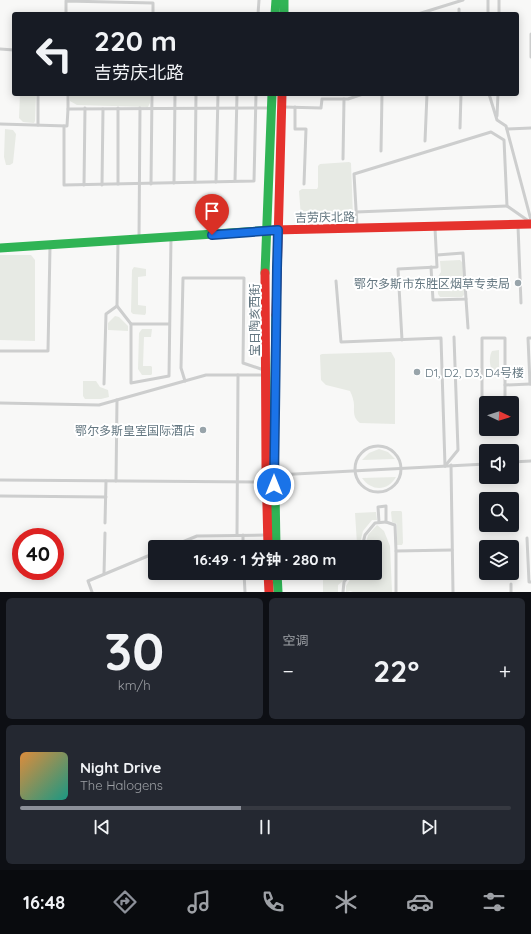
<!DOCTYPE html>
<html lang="zh">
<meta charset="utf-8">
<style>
body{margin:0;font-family:Quicksand,"Noto Sans SC",sans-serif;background:#242831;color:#f1f3f6;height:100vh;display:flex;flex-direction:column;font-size:15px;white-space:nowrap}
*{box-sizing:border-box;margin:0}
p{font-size:13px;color:#9ea1a6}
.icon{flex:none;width:22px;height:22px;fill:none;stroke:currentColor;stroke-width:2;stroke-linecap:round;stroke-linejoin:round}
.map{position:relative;height:592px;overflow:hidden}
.details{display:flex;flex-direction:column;gap:6px;padding:6px;background:#0d0f14;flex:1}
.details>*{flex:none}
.hud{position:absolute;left:12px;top:12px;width:507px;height:84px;border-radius:4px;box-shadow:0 2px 10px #0003;background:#171b24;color:#f1f3f6;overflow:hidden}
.needle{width:26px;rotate:94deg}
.tools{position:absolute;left:479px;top:396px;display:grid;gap:8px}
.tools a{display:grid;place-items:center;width:40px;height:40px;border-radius:4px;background:#171b24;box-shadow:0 2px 10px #0003;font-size:20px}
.speed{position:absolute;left:12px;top:528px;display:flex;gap:8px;font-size:20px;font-weight:700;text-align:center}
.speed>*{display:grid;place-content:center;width:52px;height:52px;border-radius:50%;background:#171b24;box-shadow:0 2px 10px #0003;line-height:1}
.speed .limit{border:6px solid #d22;background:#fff;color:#111}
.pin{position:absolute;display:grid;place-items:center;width:34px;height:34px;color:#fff;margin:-41px -17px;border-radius:50% 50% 50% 0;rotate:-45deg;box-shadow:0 0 4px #0007}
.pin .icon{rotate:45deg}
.me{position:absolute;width:44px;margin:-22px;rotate:0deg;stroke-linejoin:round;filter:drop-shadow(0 0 3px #0008)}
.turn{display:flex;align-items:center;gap:14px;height:84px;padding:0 16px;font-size:18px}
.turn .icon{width:52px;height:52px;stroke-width:2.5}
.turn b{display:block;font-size:28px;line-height:34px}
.big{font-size:30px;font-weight:700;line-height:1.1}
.details .card{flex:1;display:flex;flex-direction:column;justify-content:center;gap:6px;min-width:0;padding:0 14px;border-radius:6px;background:#242831}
.details .dial{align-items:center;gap:0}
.dial b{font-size:52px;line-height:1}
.song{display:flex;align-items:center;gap:12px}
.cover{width:48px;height:48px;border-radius:6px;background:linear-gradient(135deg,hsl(30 70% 55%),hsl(170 70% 35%))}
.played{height:4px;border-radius:2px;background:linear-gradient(90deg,#8c9099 45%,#363941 45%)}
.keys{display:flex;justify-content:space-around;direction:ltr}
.heat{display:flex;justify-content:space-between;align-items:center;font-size:22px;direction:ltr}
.details .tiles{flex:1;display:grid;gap:6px;grid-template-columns:1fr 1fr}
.card:last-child{grid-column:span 2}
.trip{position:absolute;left:148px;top:540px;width:234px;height:40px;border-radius:4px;background:#171b24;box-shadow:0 2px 10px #0003;font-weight:700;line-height:40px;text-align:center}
.menu{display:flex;height:64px;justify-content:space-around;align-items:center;background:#090b0e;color:#9ea1a6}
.menu .icon{width:28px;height:28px}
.menu .on{color:#8c9099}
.menu b{font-size:18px;color:#f1f3f6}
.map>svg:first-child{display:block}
.green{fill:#e7eae4}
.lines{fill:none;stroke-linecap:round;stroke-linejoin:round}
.lane{stroke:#cdcece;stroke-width:3}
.fast{stroke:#30b455;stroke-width:9}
.jam{stroke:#e5322d;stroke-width:9}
.route-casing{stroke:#114b97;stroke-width:10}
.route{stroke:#1a73e8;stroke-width:7}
.poi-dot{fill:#98a4aa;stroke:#fff;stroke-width:1.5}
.labels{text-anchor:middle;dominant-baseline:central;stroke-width:4;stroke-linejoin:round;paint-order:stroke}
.street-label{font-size:12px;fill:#647781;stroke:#fff}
.poi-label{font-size:12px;fill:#647781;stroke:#fff;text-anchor:end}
</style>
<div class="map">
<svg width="531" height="592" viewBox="0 0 531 592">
<rect width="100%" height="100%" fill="#f8f8f7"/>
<g class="green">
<polygon points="20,94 36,94 35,121 34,123 23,122 19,118"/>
<polygon points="70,94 150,94 150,103 148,107 77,105 70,101"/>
<polygon points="5,129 13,130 16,134 13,163 10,165 6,165 4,157"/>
<polygon points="349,162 351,163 353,217 352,220 303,221 301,217 299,191 302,189 317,189 318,187 318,166 320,164"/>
<polygon points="0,255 31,255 35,260 35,341 0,340"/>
<polygon points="460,260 463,263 464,295 462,297 440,297 438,294 437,278 441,272 440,261"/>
<polygon points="134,267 146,269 146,276 138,277 138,305 146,306 146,313 145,315 133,314 131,312 132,270"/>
<polygon points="115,316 119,317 128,326 128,331 108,330 108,323"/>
<polygon points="142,329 152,329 151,337 144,337 143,366 151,366 152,367 152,374 151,375 142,375 138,369 139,333"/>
<path d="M499,350V369L497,371H493C489,366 489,356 492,351Z"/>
<path d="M391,352L395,359V424L360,423C353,418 354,412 354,405C354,401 352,395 350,391L326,385L321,380L320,355L322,354Z"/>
<polygon points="83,381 96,381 100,387 108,390 109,397 101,399 85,399 83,396"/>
<polygon points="379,449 388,452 395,459 362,460 369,453"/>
<path d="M396,477C388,491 372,492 362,478Z"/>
<polygon points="392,511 401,511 402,512 403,543 402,545 397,545 397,524 392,522 391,512"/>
<polygon points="376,512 377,520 372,520 363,531 360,543 358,545 357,544 355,513"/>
<polygon points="377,525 384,531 390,546 392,592 353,592 350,591 346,592 346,586 354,573 375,573 375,547 365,547 368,535"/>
<polygon points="323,573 348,573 343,581 338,585 338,592 323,592"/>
</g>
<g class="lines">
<g class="lane">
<polyline points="66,14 66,1 153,3 153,14"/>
<polyline points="258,14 259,0"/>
<polyline points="418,14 463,0"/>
<polyline points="459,14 459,9"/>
<polyline points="488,14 488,0"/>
<polyline points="499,14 499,0"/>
<polyline points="531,34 531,57"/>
<polyline points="0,49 14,50"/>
<polyline points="489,94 497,120 506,126 531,220"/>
<polyline points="283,107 321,108 322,99 348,99 363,94"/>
<polyline points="295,107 295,129 306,129 304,184"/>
<polyline points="68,109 68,94"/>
<polyline points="497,116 498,94"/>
<polyline points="0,124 67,126 68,109 270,108"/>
<polyline points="38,125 38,94"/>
<polyline points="64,126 64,185 254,181 256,94"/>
<polyline points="460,128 461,94"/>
<polyline points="507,129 531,128"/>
<polyline points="425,141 427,94"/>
<polyline points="381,151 382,94"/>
<polyline points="343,159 344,99"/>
<polyline points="235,181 237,94"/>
<polyline points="195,182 196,94"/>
<polyline points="216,182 218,94"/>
<polyline points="174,183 175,94"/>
<polyline points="118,184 118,108"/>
<polyline points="151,184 152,94"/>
<polyline points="84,185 85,108"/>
<polyline points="102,185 103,109"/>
<polyline points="356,212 507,206"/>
<polyline points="357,226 354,174 491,132 504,140 507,206 530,222"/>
<polyline points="518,226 521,303"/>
<polyline points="139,238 140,108"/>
<polyline points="118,241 117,306 131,324"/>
<polyline points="431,267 433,300 466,299 463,253 437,255"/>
<polyline points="336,281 341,342 441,338 445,466"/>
<polyline points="466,299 468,328"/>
<polyline points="169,324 131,324 131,383 169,376 171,238"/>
<polyline points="531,338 528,338 530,384 531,384"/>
<polyline points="402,340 398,269 437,267 435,228"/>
<polyline points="0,351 48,351 50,247"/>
<polyline points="185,381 181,368 183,278 244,278 243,363 264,370"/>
<polyline points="104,384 106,314 117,306"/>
<polyline points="505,385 530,384"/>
<polyline points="0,403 99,405 206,375 264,375"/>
<polyline points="486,427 482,427 482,338 505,338 505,403"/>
<circle cx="378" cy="469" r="23"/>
<polyline points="512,462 531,461"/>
<polyline points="451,465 453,592"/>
<polyline points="445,466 458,450 454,337"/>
<polyline points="276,475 486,464"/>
<polyline points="0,480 266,482"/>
<polyline points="116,481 117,400"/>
<polyline points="0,496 106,497"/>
<polyline points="379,522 378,507 386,506 386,522 395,525 396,551 452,550"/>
<polyline points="105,523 106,481"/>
<polyline points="237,535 238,375"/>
<polyline points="243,535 243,547"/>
<polyline points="527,538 529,582 531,582"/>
<polyline points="170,547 197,536 266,535"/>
<polyline points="362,547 365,535 375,523 386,522"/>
<polyline points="244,573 245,592"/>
<polyline points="104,574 105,533"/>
<polyline points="511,584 511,592"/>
<polyline points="92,592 88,581 155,553"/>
<polyline points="343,592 344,582 350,573"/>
<polyline points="396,592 396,551"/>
</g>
<g class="fast">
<polyline points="284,0 284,14"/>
<polyline points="275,14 276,0"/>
<polyline points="0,248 274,230"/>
<polyline points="265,273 272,94"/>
<polyline points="276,315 274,434 276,547"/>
<polyline points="277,573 278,592"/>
</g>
<g class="jam">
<polyline points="274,230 531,224"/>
<polyline points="265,273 266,466 268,547"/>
<polyline points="276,315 282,94"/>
<polyline points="268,573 269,592"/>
</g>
</g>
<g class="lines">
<defs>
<polyline id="route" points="212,235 278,230 277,268 274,485"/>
</defs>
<use href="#route" class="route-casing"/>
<use href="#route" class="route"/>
</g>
<g class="poi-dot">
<circle cx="518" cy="283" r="4"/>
<circle cx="417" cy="372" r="4"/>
<circle cx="203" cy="430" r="4"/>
</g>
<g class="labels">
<g class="street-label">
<text transform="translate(325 217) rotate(-1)">吉劳庆北路</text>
<text transform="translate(254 320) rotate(-90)">宝日陶亥西街</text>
</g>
<g class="poi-label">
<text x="510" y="283">鄂尔多斯市东胜区烟草专卖局</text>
<text x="425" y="372" text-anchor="start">D1, D2, D3, D4号楼</text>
<text x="195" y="430">鄂尔多斯皇室国际酒店</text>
</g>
</g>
</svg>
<div class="tools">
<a><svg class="needle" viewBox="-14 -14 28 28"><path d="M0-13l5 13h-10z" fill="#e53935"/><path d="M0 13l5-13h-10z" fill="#9ea1a6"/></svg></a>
<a><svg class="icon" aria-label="sound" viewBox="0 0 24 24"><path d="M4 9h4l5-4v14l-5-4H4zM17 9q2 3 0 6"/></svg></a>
<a><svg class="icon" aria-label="search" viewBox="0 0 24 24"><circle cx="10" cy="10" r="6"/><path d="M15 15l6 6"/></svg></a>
<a><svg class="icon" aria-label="layers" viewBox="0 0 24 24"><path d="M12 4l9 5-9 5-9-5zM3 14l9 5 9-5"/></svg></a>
</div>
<div class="speed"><div class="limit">40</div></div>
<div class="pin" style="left:212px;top:235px;background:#d93025"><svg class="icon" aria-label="arrive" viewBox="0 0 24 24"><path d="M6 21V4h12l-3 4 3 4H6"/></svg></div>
<svg class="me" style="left:274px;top:485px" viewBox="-20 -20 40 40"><circle r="17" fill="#1a73e8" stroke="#fff" stroke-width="3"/><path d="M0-11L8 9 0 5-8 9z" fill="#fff"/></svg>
<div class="trip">16:49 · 1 分钟 · 280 m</div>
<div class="hud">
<div class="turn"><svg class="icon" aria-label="left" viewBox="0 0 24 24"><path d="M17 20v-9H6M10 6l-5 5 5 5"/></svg><div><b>220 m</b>吉劳庆北路</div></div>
</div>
</div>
<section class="details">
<div class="tiles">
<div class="card dial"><b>30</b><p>km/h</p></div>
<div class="card"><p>空调</p>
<div class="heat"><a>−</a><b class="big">22°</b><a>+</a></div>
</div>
<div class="card">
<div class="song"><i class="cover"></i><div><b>Night Drive</b><p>The Halogens</p></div></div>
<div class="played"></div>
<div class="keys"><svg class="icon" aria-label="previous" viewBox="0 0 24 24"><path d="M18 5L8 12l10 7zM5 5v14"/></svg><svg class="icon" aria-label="pause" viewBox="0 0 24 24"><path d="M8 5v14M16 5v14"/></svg><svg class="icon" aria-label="next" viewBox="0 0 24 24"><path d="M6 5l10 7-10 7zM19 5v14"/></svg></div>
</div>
</div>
</section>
<nav class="menu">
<b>16:48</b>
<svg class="icon on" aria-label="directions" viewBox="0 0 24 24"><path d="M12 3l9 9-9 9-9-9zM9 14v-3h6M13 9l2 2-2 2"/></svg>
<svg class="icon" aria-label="music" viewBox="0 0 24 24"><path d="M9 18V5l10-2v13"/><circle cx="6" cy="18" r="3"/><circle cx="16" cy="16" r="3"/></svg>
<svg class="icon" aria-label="phone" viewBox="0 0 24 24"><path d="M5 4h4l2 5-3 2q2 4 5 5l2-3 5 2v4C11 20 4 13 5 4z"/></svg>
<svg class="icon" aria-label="climate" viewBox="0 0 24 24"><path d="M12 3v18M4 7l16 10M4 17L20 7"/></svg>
<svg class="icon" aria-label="car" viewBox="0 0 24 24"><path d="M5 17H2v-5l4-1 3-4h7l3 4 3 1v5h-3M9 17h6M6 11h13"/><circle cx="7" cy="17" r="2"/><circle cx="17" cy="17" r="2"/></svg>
<svg class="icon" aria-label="filters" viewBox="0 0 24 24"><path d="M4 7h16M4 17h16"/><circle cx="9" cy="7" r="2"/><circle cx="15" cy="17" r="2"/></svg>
</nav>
